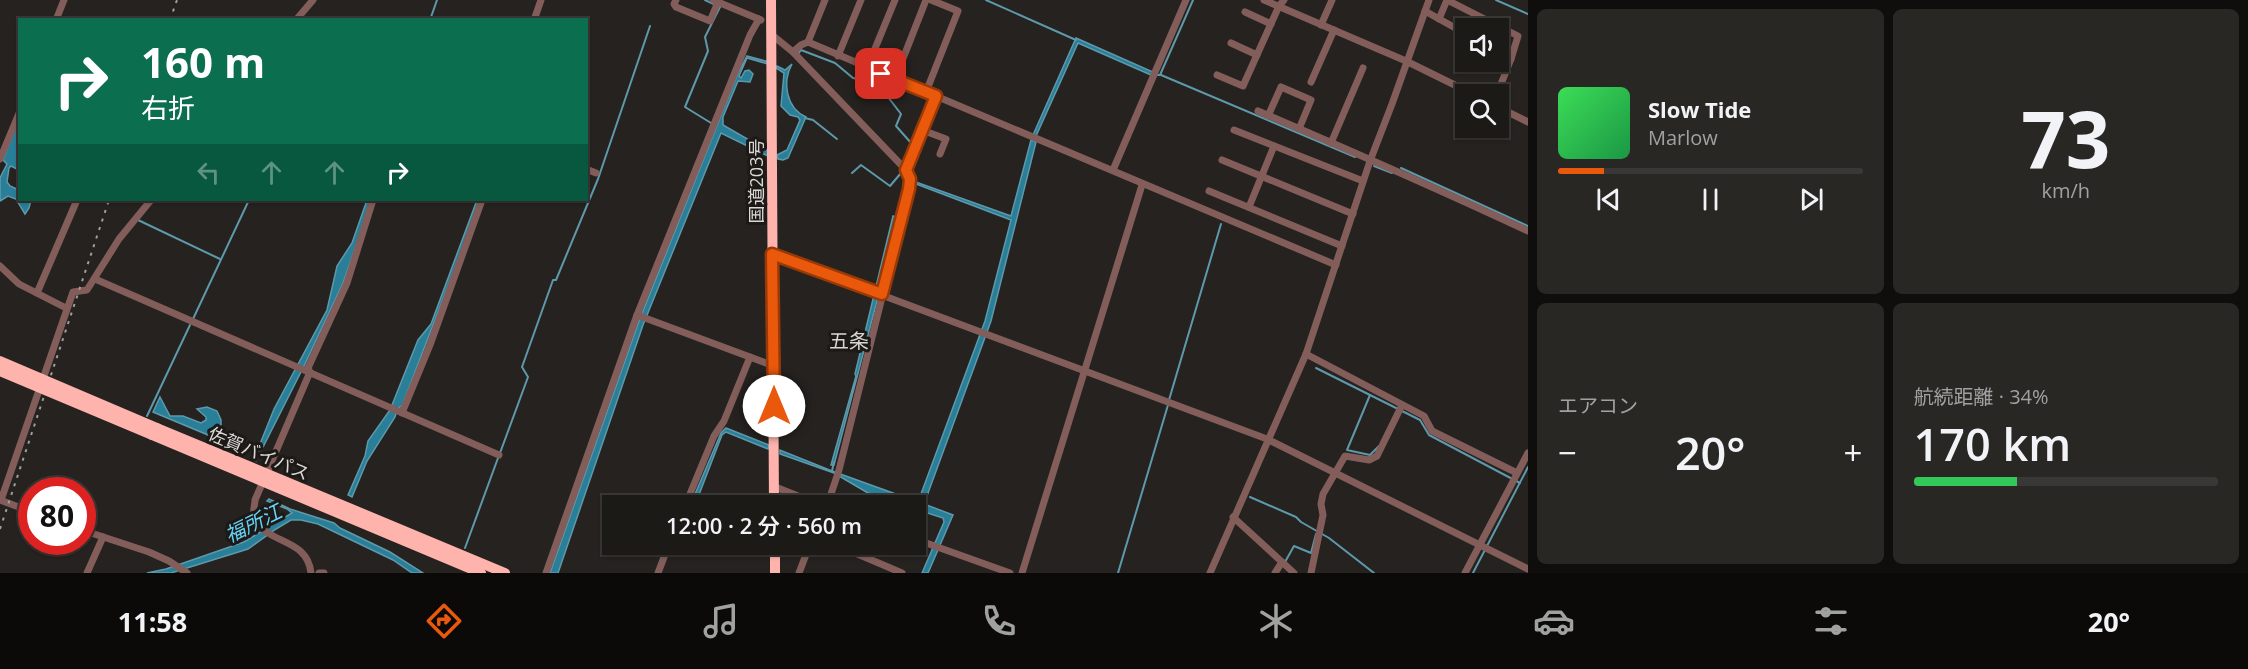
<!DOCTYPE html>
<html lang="ja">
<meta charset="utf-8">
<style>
body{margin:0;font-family:"Open Sans","Noto Sans JP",sans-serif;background:#292724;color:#f1f3f6;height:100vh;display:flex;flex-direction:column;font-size:22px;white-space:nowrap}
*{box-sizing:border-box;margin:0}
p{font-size:20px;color:#a0a1a1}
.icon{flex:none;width:33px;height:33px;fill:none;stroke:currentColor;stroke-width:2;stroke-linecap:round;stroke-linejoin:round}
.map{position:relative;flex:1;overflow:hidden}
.drawer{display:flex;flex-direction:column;gap:9px;padding:9px;background:#0f0e0d;width:720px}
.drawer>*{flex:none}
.hud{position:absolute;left:18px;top:18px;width:570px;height:183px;border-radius:0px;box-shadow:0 2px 4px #0004,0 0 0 2px #3a3836;background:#0b6e4f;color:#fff;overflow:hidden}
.controls{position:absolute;left:1455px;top:18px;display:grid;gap:12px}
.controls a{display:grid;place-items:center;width:54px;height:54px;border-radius:0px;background:#1c1a17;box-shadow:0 2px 4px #0004,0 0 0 2px #3a3836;font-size:30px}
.speed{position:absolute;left:18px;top:477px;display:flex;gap:12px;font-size:30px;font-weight:700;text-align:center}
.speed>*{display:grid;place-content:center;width:78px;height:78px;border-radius:50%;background:#1c1a17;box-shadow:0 2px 4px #0004,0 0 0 2px #3a3836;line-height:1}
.speed .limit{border:9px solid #d22;background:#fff;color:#111}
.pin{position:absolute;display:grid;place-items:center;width:51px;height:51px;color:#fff;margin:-26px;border-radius:12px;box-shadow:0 3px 9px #0006}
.me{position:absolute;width:66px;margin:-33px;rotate:0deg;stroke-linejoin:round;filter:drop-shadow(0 0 4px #0008)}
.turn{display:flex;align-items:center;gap:21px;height:126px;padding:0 24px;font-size:27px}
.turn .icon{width:78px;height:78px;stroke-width:2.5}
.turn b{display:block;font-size:42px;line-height:51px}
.lanes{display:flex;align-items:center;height:57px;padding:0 24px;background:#0003;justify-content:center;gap:30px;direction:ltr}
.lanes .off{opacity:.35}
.big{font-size:45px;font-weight:600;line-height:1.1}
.drawer .card{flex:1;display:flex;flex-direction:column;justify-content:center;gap:9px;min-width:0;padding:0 21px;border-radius:9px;background:#292724}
.drawer .dial{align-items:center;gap:0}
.dial b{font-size:78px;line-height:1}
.song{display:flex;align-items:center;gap:18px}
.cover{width:72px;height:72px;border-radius:9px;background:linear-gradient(135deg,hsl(130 70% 55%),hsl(140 70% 35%))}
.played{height:6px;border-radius:3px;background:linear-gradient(90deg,#ea580c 15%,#3a3836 15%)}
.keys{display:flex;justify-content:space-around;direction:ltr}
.heat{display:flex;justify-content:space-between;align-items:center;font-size:33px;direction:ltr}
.charge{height:9px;border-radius:4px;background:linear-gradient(90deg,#34c759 34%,#3a3836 0)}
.drawer .tiles{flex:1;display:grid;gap:9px;grid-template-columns:repeat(2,1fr)}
.trip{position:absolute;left:602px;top:495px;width:324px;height:60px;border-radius:0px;background:#1c1a17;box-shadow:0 2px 4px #0004,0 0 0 2px #3a3836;font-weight:600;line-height:60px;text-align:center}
.dock{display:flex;height:96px;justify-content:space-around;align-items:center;background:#0b0a09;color:#a0a1a1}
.dock .icon{width:42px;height:42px}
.dock .current{color:#ea580c}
.dock b{font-size:27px;color:#f1f3f6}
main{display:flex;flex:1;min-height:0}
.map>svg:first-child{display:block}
.water{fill:#297e98;stroke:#5e99ab;stroke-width:1.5}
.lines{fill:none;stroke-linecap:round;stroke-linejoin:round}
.stream{stroke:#5e99ab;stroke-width:2}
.minor{stroke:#825d59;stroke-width:7}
.highway{stroke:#feb3ac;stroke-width:10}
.rail{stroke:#a19e9c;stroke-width:2;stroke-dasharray:3 6;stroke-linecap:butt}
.highway-bridge{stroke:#feb3ac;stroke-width:10}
.route-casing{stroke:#983908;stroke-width:15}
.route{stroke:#ea580c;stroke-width:10}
.labels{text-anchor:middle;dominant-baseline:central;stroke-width:6;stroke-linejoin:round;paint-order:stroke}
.street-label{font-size:18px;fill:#dbd9d7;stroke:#1c1916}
.neighbourhood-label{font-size:20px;fill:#d9d5d1;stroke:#1c1916}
.water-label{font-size:20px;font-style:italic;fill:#66d4f8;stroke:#1c1916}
</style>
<main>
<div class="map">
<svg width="1528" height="573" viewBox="0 0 1528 573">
<rect width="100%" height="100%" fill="#25221f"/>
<g class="water">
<polygon points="1076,38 1153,72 1151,75 1078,43 1036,136 1033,135"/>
<polygon points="747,56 769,62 768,64 747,58 739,76 741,78 745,71 749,70 753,74 750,82 738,81 723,117 723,125 768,151 768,156 721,133 643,325 558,573 550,573 639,321 738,73"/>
<path d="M792,64C782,82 786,108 806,117L788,158L783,160L778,159L777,155L787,150L800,120L798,117L790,115L781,106L784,73L776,68L777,66L785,70Z"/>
<polygon points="19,119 19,170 11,166 9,168 7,182 10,186 19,190 20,200 31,200 29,208 25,214 16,199 8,196 0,201 0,178 7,164 3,160"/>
<polygon points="1031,140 1036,142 991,321 924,504 953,515 928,573 922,573 944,522 943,518 915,509 915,506 906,505 868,493 834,473 780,454 780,450 832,471 918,502 985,321 1011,220 916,184 916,182 1011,216"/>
<polygon points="367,200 372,200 343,283 305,364 256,461 254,459 274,409 327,310 337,266 352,243"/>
<polygon points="477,200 481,200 402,406 398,408 395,417 367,461 352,497 348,495 365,456 368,441 390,410 418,340 431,324"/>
<polygon points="893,216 897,217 877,292 878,297 834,465 831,465 856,376 855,374"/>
<polygon points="160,397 170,416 183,416 201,423 206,420 206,417 197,409 207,407 217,411 221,420 221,430 213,440 208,435 153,412"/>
<polygon points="726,428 769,445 768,449 726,432 722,435 695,505 690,506 721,433"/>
<polygon points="269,499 290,509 334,523 340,528 390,552 423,573 412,573 393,560 318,524 301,520 291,520 276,529 248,549 171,573 147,573 166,569 244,542 292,513 287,509 267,501"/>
</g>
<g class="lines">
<g class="stream">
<polyline points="705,0 720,7 705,37 708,51 685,107 711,123"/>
<polyline points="986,0 1076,40"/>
<polyline points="1496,0 1528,14"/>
<polyline points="430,20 437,0"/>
<polyline points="798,54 801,50 835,63 853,78 862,80 878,98 888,97 901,114 896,126 912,144 904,165"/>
<polyline points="1155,75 1160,75 1193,0"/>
<polyline points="1161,75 1355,157"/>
<polyline points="805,118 813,120 837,139"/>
<polyline points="1374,166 1392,173"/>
<polyline points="1401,168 1528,226"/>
<polyline points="852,173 861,165 890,186 901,173"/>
<polyline points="138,220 220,259"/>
<polyline points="193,319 249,200"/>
<polyline points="1316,368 1420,420 1429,435 1520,483"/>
<polyline points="1370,395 1347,450 1370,455 1379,446"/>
<polyline points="1169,400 1221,224"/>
<polyline points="147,416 190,325"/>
<polyline points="500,453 528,377 522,367 553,280 556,280 598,179 650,26"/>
<polyline points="832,471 834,462"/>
<polyline points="1250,497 1296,517 1301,522 1329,538 1374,573"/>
<polyline points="465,548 498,458"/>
<polyline points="1285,562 1294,546 1311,553 1316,534"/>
<polyline points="1118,573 1168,405"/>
<polyline points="1473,573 1528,467"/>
</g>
<g class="minor">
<polyline points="676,0 674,4 676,7 710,21 718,2"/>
<polyline points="713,0 761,20"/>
<polyline points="1264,0 1406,61 1473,94"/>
<polyline points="1425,11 1466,34"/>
<polyline points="1245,12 1271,24"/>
<polyline points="1439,19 1447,0 1518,36 1511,59 1498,52"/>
<polyline points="56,20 64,0"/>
<polyline points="296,20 313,0"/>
<polyline points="534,20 541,0"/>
<polyline points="1321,25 1332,0"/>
<polyline points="772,35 793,52 906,170 910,179 909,189 839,470 827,506"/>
<polyline points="808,42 825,0"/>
<polyline points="1231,43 1257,55"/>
<polyline points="793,52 801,45 808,42 1336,265"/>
<polyline points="838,56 861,0"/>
<polyline points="867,68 895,0"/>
<polyline points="1217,75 1243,86 1279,6 1284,0"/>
<polyline points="895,79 926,0"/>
<polyline points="1311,82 1334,30"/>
<polyline points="926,92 958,11 931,0"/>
<polyline points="1497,94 1511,59"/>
<polyline points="1498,107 1528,122"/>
<path d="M1258,111C1349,150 1438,189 1528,231"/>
<polyline points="1268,116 1281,87 1311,100 1299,129"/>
<polyline points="922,130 946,139 940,154"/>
<polyline points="1234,130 1363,181"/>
<polyline points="1331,143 1363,68"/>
<polyline points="0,159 20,111"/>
<polyline points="1222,160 1353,214"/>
<polyline points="586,169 596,173"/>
<polyline points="906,170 936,96"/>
<polyline points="1113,170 1186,0"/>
<polyline points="1209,191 1342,246"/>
<polyline points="1249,207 1274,146"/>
<polyline points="772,254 1267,439 1528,569"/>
<polyline points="0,266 19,284 66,308"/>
<polyline points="95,279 499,455"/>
<polyline points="37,293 77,200"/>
<polyline points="637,315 774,366"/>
<polyline points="1306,354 1424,416 1432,431 1517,473"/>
<polyline points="402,413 430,345 482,200"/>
<polyline points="773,486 823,506"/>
<polyline points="0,500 32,512"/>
<polyline points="1,500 73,292 87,290 119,239 151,200"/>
<polyline points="685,506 714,436 724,421 750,357"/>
<polyline points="1233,517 1294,573"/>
<polyline points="82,530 149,552 169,561 187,573"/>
<polyline points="915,539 1010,573"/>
<polyline points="834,544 902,573"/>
<polyline points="87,573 103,537"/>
<path d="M311,573C307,535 262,546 254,514C253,510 255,504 255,500L310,372L308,368L347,283L373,200"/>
<polyline points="319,573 324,573"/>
<polyline points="546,573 637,315 750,35 759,19"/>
<polyline points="658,573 669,544"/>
<polyline points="799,573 810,544"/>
<polyline points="1022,573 1142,185"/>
<polyline points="1210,573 1306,354 1370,161 1392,104 1429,0"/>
<polyline points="1275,573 1282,562"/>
<polyline points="1311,573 1323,515 1321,504 1323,494 1345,456 1369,460 1377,456 1402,405"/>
<polyline points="1465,573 1528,453"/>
</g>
<g class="highway">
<polyline points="771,0 774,506"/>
<polyline points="157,428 505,573"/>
<polyline points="152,435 481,573"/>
<polyline points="775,544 775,573"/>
</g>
<g class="rail">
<polyline points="170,20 177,0"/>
<polyline points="0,529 109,200"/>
</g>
<g class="highway-bridge">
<polyline points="0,361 157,428"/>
<polyline points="0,371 152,435"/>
</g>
</g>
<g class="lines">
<defs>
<polyline id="route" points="774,406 772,254 882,294 909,189 910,179 906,170 936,96 881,74"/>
</defs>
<use href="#route" class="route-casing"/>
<use href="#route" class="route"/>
</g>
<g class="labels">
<g class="street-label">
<text transform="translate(756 181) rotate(-90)">国道203号</text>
<text transform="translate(259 453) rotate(23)">佐賀バイパス</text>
</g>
<g class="neighbourhood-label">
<text x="849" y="340">五条</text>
</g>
<g class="water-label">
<text transform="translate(253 523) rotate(-26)">福所江</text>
</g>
</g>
</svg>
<div class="controls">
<a><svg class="icon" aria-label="sound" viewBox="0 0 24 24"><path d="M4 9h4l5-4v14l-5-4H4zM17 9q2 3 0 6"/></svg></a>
<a><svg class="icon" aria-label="search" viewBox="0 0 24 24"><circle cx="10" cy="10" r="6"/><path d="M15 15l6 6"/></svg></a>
</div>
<div class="speed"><div class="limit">80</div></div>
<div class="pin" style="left:881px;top:74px;background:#d93025"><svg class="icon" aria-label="arrive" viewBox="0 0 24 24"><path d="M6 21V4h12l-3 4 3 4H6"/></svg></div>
<svg class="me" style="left:774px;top:406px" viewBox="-20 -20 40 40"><circle r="19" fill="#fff"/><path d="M0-13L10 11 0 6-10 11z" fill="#ea580c"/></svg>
<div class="trip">12:00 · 2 分 · 560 m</div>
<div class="hud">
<div class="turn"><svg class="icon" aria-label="right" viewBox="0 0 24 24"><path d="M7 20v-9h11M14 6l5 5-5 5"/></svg><div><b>160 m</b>右折</div></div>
<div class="lanes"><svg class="icon off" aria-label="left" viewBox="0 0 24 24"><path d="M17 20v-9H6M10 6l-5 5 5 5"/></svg><svg class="icon off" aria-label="ahead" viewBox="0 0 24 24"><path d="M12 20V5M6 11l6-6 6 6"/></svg><svg class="icon off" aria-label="ahead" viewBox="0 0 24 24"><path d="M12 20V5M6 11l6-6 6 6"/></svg><svg class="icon" aria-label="right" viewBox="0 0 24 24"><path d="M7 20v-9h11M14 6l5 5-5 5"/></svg></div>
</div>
</div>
<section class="drawer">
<div class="tiles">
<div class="card">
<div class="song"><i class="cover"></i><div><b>Slow Tide</b><p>Marlow</p></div></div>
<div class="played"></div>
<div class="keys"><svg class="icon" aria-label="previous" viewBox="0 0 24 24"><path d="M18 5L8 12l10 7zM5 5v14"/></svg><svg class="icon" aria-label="pause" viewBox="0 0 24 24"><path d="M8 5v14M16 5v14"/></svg><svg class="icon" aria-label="next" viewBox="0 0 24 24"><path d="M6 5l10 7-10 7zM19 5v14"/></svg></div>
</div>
<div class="card dial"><b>73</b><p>km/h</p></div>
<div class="card"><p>エアコン</p>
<div class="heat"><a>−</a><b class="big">20°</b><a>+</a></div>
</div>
<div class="card"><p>航続距離 · 34%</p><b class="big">170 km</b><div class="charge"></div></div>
</div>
</section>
</main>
<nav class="dock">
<b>11:58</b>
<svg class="icon current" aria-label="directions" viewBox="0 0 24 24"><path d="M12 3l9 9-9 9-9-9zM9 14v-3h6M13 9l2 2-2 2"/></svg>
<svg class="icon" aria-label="music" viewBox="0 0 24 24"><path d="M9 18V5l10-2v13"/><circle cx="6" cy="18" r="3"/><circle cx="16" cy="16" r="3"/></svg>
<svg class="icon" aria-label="phone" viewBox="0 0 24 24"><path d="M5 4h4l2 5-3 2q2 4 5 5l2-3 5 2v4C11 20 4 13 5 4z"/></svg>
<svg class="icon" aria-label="climate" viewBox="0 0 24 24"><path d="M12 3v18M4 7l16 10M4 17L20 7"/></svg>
<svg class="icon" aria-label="car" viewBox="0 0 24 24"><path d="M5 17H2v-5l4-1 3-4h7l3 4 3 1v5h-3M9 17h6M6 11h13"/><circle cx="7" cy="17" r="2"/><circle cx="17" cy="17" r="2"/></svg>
<svg class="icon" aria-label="filters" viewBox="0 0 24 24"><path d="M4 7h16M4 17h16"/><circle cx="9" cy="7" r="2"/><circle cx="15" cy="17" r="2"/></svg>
<b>20°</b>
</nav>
